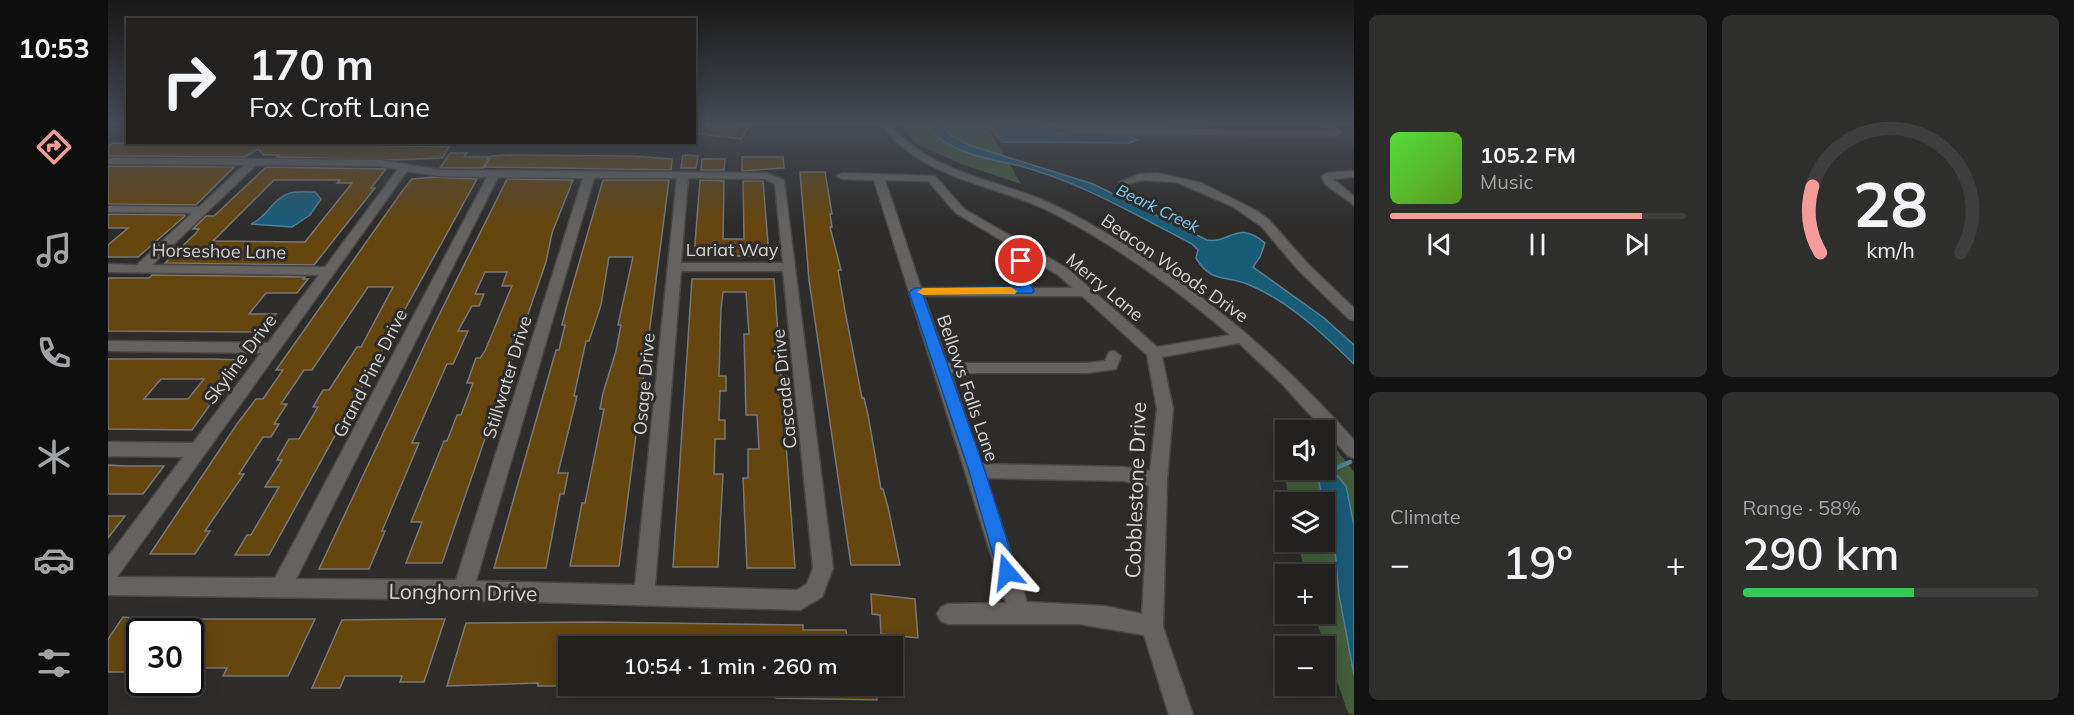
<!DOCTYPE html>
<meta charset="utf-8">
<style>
body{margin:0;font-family:Mulish,sans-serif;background:#2e2e2d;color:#f1f3f6;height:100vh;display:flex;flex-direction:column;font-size:22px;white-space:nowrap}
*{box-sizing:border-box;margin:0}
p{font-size:20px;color:#a2a3a5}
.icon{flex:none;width:33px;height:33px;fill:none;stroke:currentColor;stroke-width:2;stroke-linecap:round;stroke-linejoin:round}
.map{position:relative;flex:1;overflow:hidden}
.panel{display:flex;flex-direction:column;gap:15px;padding:15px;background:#131212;width:720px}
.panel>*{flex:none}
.hud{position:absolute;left:18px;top:18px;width:570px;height:126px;border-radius:0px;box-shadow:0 3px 15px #0003,0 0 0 2px #3f3e3e;background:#222120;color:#f1f3f6;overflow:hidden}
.buttons{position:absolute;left:1167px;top:420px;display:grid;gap:12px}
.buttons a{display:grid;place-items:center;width:60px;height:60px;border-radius:0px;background:#222120;box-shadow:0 3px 15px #0003,0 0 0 2px #3f3e3e;font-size:30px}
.speed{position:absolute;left:18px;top:618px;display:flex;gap:12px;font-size:30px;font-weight:700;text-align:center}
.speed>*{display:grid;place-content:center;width:78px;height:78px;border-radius:50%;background:#222120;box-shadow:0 3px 15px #0003,0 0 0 2px #3f3e3e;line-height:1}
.speed .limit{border:3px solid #111;border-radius:9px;background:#fff;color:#111}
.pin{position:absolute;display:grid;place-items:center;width:51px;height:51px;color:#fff;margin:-26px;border:3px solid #fff;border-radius:50%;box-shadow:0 2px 6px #0007}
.me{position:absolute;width:66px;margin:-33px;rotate:343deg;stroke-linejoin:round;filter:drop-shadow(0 0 4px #0008)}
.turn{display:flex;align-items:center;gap:21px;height:126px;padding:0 24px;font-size:27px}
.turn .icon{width:78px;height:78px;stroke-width:2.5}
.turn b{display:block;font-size:42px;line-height:51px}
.big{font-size:45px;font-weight:600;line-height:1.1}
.panel .card{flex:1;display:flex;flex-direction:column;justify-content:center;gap:9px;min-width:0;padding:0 21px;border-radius:9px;background:#2e2e2d}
.panel .dial{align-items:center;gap:0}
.dial svg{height:156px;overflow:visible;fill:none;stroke:#3f3e3e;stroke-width:7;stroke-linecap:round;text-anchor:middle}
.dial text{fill:#f1f3f6;stroke:none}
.song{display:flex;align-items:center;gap:18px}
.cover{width:72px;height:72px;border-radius:9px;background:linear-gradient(135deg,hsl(110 70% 55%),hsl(90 70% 35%))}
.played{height:6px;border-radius:3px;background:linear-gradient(90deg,#f59b99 85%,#3f3e3e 85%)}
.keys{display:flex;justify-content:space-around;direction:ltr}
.heat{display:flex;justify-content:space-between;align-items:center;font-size:33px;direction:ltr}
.charge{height:9px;border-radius:4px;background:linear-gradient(90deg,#34c759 58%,#3f3e3e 0)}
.panel .tiles{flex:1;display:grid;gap:15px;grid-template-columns:repeat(2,1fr)}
.trip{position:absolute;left:450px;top:636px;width:345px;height:60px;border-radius:0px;background:#222120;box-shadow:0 3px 15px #0003,0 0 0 2px #3f3e3e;font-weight:600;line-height:60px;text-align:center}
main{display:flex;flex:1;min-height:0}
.dock{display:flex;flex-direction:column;width:108px;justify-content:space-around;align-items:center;background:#0e0d0d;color:#a2a3a5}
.dock .icon{width:42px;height:42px}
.dock .on{color:#f59b99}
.dock b{font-size:27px;color:#f1f3f6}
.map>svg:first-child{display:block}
.commercial{fill:#413026}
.green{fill:#435c3b}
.water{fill:#185b77;stroke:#517f93;stroke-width:1.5}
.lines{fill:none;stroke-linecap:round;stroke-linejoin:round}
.stream{stroke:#517f93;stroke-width:4.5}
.building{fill:#64450e;stroke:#787674;stroke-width:1.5;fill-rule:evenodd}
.minor-casing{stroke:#494745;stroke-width:3}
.minor{fill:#646362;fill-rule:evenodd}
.route{fill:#1a73e8;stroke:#114b97;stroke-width:1.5}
.slow{fill:#f59e0b}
.labels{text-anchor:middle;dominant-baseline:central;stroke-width:6;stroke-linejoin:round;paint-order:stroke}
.far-water-label{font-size:16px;font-style:italic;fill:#74d0fe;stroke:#2e2c2a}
.street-label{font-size:18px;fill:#d5d4d3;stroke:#2e2c2a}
.near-street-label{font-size:21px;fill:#d5d4d3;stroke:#2e2c2a}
</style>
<main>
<nav class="dock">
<b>10:53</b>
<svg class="icon on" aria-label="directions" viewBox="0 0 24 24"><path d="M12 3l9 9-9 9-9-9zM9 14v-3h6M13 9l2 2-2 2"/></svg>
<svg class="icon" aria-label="music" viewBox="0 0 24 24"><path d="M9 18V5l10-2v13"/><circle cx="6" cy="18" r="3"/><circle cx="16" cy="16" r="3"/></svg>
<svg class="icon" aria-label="phone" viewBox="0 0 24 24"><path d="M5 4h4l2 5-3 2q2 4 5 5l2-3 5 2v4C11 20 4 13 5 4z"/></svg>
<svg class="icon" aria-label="climate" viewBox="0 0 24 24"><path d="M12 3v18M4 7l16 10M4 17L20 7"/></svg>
<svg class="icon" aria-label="car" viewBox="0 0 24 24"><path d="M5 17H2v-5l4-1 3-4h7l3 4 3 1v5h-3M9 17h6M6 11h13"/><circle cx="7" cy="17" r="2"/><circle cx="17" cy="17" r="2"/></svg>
<svg class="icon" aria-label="filters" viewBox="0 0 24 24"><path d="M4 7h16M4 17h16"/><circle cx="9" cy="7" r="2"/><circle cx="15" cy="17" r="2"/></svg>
</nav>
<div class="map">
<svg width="1246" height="715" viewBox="0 0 1246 715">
<rect width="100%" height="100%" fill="#2e2c2a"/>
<g class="commercial">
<polygon points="587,124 769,124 776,146 367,143 586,142"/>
<polygon points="877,124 1246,124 1246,147 891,145"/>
</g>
<g class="green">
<path d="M793,124H820C831,147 874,159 901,163L913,184L856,165L808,144Z"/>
<path d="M834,124H877L897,156C876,151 846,145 834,124Z"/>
<polygon points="1217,435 1246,472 1246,715 1240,713 1206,614 1216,614 1216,574 1197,574 1190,542 1216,542 1216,502 1182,502 1177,478 1181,470 1216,470"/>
</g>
<g class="water">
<path d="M820,124H834L844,136L861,145L985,184L1099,240C1122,244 1129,219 1157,243L1152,257L1145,267L1216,318L1246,345V364C1215,334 1180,300 1139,284C1116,275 1103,283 1088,258L1090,250L1084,244C1026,214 964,177 899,163C874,158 832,149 820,124Z"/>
<polygon points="880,124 931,124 950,133 1021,136 1029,140 1021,143 894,142"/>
<path d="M207,192L213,199L202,215L184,227L143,224C158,218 165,198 182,193C190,191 199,192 207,192Z"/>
<polygon points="1217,461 1238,486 1246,525 1246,675 1231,595 1227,550 1208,470 1216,470"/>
</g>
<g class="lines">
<polyline class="stream" points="1223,473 1223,470 1242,462"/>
</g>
<g class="building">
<polygon points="586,124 614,126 643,124 633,139 586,133"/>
<polygon points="5,143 222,144 341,147 334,158 285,160 169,157 171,155 156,155 150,149 137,157 0,156 0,146"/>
<polygon points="342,153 359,153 356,157 381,157 375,168 332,168"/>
<polygon points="403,155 524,156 564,159 563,170 377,167 383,156"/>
<polygon points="575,155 590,156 588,168 573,168"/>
<polygon points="634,157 675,157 676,168 634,171"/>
<polygon points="594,159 617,159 616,170 593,170"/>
<polygon points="0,166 126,167 88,205 0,204"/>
<path d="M158,167L278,169L263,188H267L206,265L57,263L88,233L91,229H85L98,216H106ZM166,180H232L229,183H244L197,242L105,241Z"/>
<polygon points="692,172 717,172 724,214 722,214 724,227 722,227 733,270 730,270 737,311 754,398 756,398 760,415 773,489 775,489 780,507 792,565 743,565 701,280"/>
<polygon points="326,177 369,179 161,555 127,555 139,535 143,535 171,487 157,487 174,460 169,460 181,439 191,439 210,407 205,407 215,390 221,390 249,347 253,347 285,287 260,287 204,370 196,370 173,404 179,404 166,424 171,424 163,437 155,437 131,474 136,474 97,531 102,531 87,554 42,554 129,424 148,399 155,399 175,370 168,370 295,190 304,179"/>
<polygon points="399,179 465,180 444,233 438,262 334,563 298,563 314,522 303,522 336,441 339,441 349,415 353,415 365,383 359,383 368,358 372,358 377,351 404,286 394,286 399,272 377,272 367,294 376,294 371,306 364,306 350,331 360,331 345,364 339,364 304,443 311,443 274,531 277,531 261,569 211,569 327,323"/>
<polygon points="495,180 561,180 511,566 462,566 474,503 477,503 496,409 492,409 495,393 508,351 513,325 510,325 525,257 501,257 493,305 481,341 478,341 466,396 469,396 450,473 460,473 456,494 452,494 438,568 386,568 448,350 451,350 457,325 454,325 459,305"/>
<polygon points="592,180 616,181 615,239 636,239 635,181 655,181 661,256 586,256"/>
<polygon points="0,214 77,215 77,216 30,257 0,257 0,245 20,228 0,228"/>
<polygon points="44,275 197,277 195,279 200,279 189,293 158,293 141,314 168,314 154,332 0,331 0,278 41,278"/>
<polygon points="584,279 666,279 687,568 639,568 635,478 640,478 640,449 651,449 649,415 638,415 636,334 641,334 638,292 615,292 613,309 611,376 618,376 618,391 612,391 611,420 617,420 617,439 607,439 606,474 615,474 610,567 565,567"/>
<path d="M0,359H103L134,360L84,430L0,429ZM53,379H96L80,399H36Z"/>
<polygon points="0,465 16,466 56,466 35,494 0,494"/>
<polygon points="0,516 17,516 0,538"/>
<polygon points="763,594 807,599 810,638 773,634 772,615 764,614"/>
<polygon points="15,617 41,619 207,619 180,676 115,676 119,668 82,668 82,632 32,632 32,672 0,672 0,639"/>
<polygon points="314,619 337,619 316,682 292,682 294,676 237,676 232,688 204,688 234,620"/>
<polygon points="486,622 695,625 695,630 738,630 740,646 460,646 460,686 430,686 430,683 339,686 358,623"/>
<polygon points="667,686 767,686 769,700 668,698"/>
</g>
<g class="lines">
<defs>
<g id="minor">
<path d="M773,124H782C817,169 881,179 930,198C951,207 972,218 991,229C1088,285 1172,357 1246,440V458L1240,456L1174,384L1131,343L1054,357L1065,409L1059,480L1055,627L1085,715H1061L1036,635L971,624H840L833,621L829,614L833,607L840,604L898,603L766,180L734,179L729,176L734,173L827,176L856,209L960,269L1049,347L1122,335C1067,288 1006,244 941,211C885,184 811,178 773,124ZM777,180L820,181L848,213L918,255L909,258L903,270L912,288H813ZM927,261L950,275L965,288H925L915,270L918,263ZM816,296H974L1039,355L1049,409L1042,471L1016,467L873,464L843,373H979L1008,369L1013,356L1006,351L1001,352L997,361L979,363H839ZM878,478L1016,481L1041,486L1034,614L997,606L919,602Z"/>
<polygon points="941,124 956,124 968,128 1220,130 1215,124 1225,124 1233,133 1228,136 967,134"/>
<path d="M0,158L272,160L332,170L659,173L676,180L725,568L714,597L692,610L355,600L0,595V557L75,457L0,456V442L85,443L153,353L0,351V341L160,343L211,275L0,272V264L29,265L84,213L0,212V206L91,207L136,165L0,164ZM148,165L272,166L290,169L217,267L44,265ZM299,171L332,176L379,177L167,578L9,577ZM390,177L475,178L348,580L188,579ZM486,178H569L527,585L368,581ZM580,178L657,179L667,184L675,263H573ZM573,271H675L705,568L699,584L689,590L547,586Z"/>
<polygon points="1246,171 1246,177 1225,179 1246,196 1246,205 1217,184 1214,176 1219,173"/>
<polygon points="1049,173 1093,183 1149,211 1161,220 1201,265 1246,308 1246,320 1241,319 1191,271 1153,226 1124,206 1068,182 1033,180 1017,185 1012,182 1032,174"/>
</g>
</defs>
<use href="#minor" class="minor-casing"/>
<use href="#minor" class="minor"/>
</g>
<linearGradient id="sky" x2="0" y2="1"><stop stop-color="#191817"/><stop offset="0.55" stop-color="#464b55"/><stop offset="1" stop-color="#464b55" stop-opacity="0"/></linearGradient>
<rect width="1246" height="225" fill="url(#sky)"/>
<polygon class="route" points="913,258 919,261 915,270 926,291 924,293 815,295 877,471 909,572 906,578 899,581 893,578 890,572 861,471 801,292 807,288 912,287 903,270 909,259"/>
<polygon class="slow" points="903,287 909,291 907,294 815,295 809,292 815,288"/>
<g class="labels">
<g class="far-water-label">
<text transform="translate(1050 208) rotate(26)">Beark Creek</text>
</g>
<g class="street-label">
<text x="624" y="249">Lariat Way</text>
<text transform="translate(111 251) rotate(1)">Horseshoe Lane</text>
<text transform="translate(1067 268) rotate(35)">Beacon Woods Drive</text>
<text transform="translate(997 287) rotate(40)">Merry Lane</text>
<text transform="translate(132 359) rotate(-53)">Skyline Drive</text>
<text transform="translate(262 373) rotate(-63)">Grand Pine Drive</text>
<text transform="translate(399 377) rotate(-73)">Stillwater Drive</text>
<text transform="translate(536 384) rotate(-85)">Osage Drive</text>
<text transform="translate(860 388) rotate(71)">Bellows Falls Lane</text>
<text transform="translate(676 389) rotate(-96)">Cascade Drive</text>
</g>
<g class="near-street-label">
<text transform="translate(1027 490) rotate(-88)">Cobblestone Drive</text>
<text transform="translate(355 592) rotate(1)">Longhorn Drive</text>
</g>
</g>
</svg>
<div class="buttons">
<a><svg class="icon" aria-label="sound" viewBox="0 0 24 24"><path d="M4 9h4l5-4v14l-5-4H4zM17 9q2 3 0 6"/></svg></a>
<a><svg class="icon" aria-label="layers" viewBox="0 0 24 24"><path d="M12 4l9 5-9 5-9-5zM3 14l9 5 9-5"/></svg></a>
<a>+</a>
<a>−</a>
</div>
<div class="speed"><div class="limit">30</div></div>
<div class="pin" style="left:913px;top:261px;background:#d93025"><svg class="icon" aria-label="arrive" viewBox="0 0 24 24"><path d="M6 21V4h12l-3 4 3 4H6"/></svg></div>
<svg class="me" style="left:899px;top:572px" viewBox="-20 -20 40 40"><path d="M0-17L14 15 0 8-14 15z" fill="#1a73e8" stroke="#fff" stroke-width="4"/></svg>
<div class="trip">10:54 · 1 min · 260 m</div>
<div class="hud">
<div class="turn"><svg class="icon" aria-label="right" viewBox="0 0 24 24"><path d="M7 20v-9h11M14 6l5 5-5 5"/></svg><div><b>170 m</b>Fox Croft Lane</div></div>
</div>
</div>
<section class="panel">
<div class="tiles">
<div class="card">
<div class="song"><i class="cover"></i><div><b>105.2 FM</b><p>Music</p></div></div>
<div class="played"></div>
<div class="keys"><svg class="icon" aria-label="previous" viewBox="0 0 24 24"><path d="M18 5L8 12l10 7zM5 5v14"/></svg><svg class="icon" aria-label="pause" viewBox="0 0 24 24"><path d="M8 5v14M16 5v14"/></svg><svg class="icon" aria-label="next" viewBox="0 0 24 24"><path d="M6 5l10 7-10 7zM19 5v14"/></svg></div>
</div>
<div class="card dial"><svg viewBox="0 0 100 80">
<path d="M14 69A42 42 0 1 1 86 69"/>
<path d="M14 69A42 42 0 0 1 10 35" stroke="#f59b99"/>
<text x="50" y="56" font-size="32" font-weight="700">28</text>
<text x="50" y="72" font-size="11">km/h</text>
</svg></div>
<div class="card"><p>Climate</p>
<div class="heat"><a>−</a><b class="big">19°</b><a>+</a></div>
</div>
<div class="card"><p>Range · 58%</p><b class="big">290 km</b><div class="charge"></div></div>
</div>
</section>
</main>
